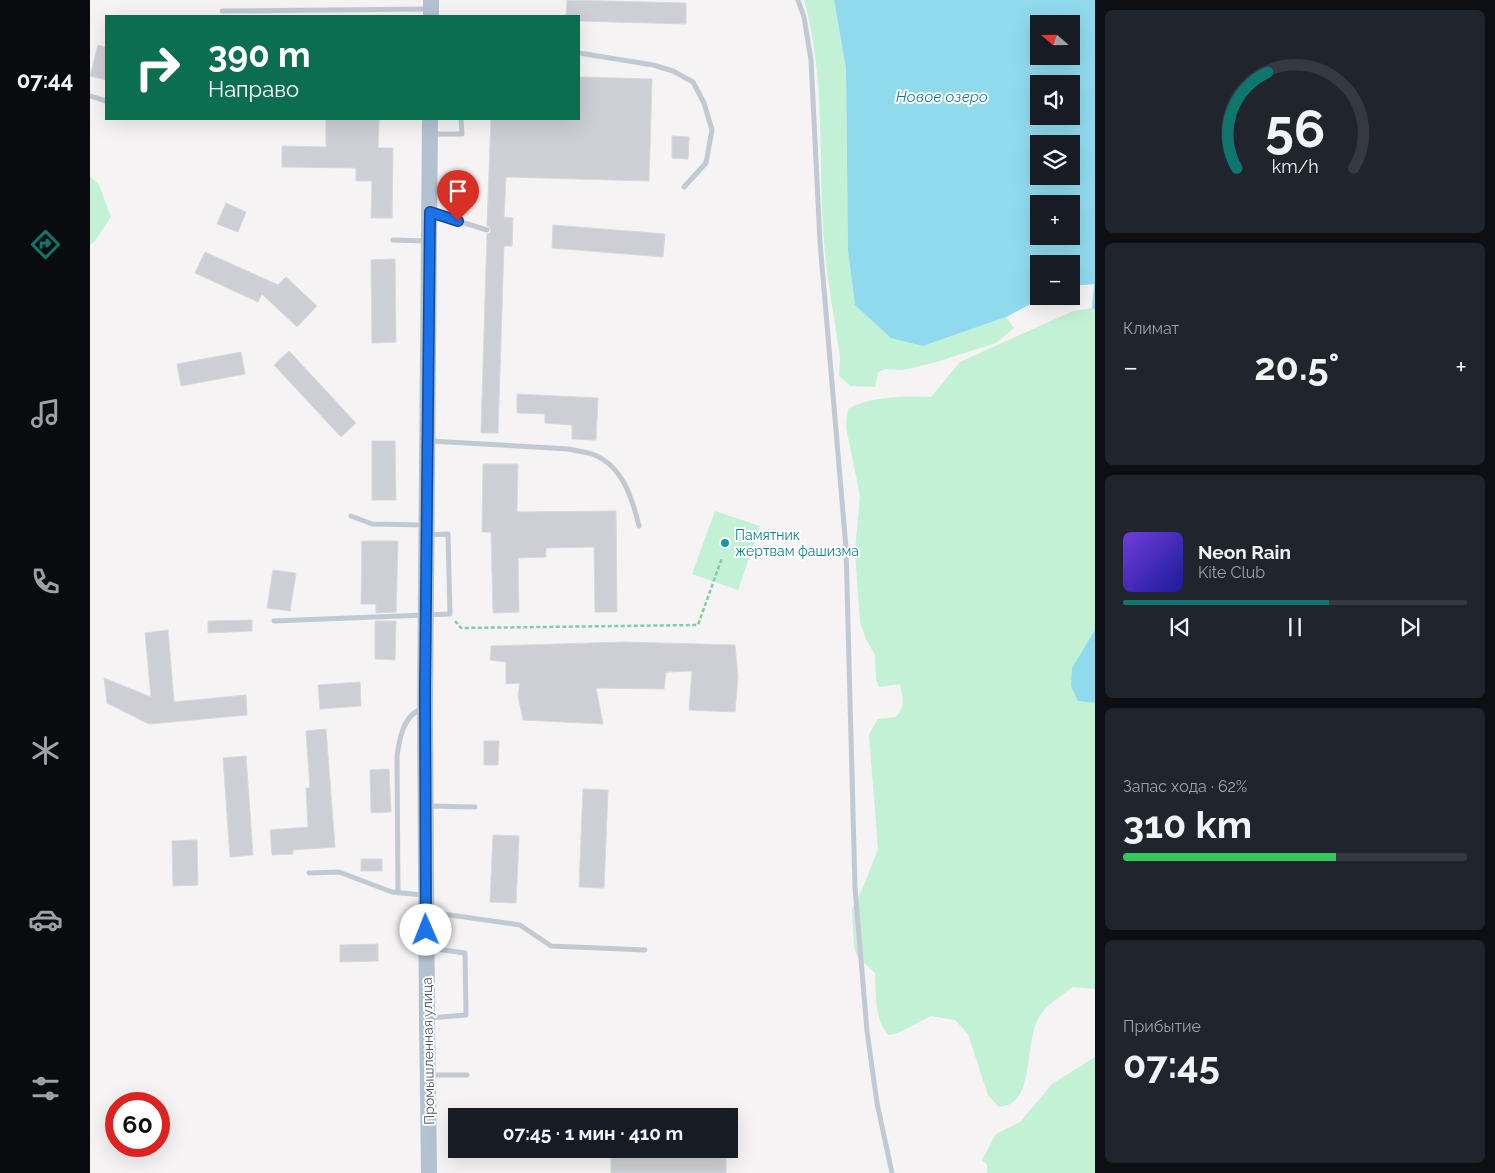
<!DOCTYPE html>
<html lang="ru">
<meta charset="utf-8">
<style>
body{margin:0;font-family:Raleway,sans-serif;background:#20242c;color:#f1f3f6;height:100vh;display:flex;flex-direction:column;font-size:19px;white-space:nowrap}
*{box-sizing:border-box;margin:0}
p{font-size:16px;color:#9ea1a6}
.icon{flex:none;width:28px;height:28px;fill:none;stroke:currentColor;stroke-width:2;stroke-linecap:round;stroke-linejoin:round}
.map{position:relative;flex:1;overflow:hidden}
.details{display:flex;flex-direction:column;gap:10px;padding:10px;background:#0d0f14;width:400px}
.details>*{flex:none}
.banner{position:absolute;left:15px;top:15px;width:475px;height:105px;border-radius:0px;box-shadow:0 5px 20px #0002;background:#0b6e4f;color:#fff;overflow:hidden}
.needle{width:32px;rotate:290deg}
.controls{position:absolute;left:940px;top:15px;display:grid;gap:10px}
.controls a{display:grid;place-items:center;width:50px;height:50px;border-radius:0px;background:#171b24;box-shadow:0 5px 20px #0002;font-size:25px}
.speed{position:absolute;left:15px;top:1092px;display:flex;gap:10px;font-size:25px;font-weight:700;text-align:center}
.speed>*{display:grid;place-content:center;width:65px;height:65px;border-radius:50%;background:#171b24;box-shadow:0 5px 20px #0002;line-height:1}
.speed .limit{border:8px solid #d22;background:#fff;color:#111}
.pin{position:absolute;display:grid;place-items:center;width:42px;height:42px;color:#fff;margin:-51px -21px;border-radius:50% 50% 50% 0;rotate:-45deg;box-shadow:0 0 5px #0007}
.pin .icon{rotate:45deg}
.me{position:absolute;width:55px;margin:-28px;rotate:359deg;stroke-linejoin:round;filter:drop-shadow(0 0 4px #0008)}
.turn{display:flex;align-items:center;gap:18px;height:105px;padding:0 20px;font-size:22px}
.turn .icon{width:65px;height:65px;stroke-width:2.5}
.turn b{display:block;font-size:35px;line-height:42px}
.big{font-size:38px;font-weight:700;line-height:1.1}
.details .widget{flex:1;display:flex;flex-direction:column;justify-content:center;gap:8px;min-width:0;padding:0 18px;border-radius:8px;background:#20242c}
.details .dial{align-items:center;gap:0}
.dial svg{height:130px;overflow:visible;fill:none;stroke:#363941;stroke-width:7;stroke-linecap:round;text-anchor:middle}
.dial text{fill:#f1f3f6;stroke:none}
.song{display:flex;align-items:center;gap:15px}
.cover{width:60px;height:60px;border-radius:8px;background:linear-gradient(135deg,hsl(260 70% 55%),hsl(240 70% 35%))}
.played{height:5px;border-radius:2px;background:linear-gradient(90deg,#0f766e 60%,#363941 60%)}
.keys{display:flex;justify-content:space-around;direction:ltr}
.heat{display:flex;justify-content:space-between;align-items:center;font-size:28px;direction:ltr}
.charge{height:8px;border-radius:4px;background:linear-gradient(90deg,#34c759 62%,#363941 0)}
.trip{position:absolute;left:358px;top:1108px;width:290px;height:50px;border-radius:0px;background:#171b24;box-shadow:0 5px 20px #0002;font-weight:700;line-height:50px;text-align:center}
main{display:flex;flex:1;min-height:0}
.dock{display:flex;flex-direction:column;width:90px;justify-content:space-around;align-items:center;background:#090b0e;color:#9ea1a6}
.dock .icon{width:35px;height:35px}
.dock .current{color:#0f766e}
.dock b{font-size:22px;color:#f1f3f6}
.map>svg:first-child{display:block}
.green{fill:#c3f1d5}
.water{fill:#90daee;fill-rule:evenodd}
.building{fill:#cdcfd5;stroke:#d7d9de}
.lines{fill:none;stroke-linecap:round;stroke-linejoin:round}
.path{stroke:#7ad0a6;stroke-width:2.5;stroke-dasharray:4 2.5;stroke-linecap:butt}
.service{stroke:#c1cad2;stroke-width:5}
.primary{stroke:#b3c2d1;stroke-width:16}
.route-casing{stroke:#114b97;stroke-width:12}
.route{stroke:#1a73e8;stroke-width:9}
.culture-dot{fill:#0f9aa8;stroke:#fff;stroke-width:2}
.labels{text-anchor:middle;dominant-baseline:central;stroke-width:4;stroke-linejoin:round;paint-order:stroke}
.culture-label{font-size:14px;fill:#0d838f;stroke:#fff;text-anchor:start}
.street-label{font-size:14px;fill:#4a5661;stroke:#fff}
.water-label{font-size:15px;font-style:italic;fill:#0c7c9b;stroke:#fff}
</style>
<main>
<nav class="dock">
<b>07:44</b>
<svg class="icon current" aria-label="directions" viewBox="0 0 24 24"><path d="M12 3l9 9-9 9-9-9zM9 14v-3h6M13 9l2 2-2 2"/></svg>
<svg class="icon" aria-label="music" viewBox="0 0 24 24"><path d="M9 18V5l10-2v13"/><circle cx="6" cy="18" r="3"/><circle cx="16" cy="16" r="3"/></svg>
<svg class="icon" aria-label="phone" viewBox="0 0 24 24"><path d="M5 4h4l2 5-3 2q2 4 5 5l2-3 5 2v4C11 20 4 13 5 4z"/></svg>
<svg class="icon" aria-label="climate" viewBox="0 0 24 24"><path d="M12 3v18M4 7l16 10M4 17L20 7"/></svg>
<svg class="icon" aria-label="car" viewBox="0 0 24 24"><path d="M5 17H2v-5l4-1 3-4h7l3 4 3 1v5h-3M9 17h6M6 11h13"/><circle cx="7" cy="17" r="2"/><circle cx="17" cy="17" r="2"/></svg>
<svg class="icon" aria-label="filters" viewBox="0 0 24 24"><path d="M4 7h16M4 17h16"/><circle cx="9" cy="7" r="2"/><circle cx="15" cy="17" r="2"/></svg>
</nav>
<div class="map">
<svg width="1005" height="1173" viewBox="0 0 1005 1173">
<rect width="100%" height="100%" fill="#f5f3f3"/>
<g class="green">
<path d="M714,0H744L756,69L758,251L765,305L833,346L916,317L924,328L906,343L843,363L813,370L796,369L788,372L785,387L761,386L749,376L750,358C745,320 737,281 734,242C728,162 736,77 714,0Z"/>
<polygon points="0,176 9,185 21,217 4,242 0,244"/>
<path d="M1002,308L1005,310V989L983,987C969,997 954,1006 947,1021C937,1042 941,1090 923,1102C920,1105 913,1106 909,1107L898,1095L878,1034L865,1020L841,1016L808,1033L799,1035C784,1021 786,993 785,973L767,956L764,947L762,909L774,885L788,849L779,734L788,719L806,717C816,705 813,699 810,684L789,687L786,680L785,655L776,639L770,622L765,551L770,496L756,427L758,409C781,396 815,396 841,397L870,362L983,311Z"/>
<polygon points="625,511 670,526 648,590 602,574"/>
<polygon points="1005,1057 1005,1173 897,1173 897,1165 892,1160 906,1134 930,1122 962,1084"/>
</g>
<g class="water">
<path d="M744,0H1005V310L1002,308L1004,284L981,286V264H949V296H956L916,317L833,346L801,338L765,305L758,251L756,69ZM949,24H981V56H949ZM949,84H981V116H949ZM949,144H981V176H949ZM949,204H981V236H949Z"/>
<polygon points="1005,630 1005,703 988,701 981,686 982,668"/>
</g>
<g class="building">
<polygon points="477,0 596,3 596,24 489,21 489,16 476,16"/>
<polygon points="8,45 16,47 16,80 0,76"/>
<polygon points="489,77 562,79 559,181 416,177 414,217 423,218 422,246 414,246 408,433 391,433 397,234 400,233 401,230 397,225 401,119 489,119"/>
<polygon points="236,119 289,119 288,148 303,148 302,218 281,218 282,181 266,181 266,168 192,167 192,146 236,147"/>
<polygon points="582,136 599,137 598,159 582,158"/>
<polygon points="136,203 156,212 148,232 127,224"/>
<polygon points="463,225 575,234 573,257 462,248"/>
<polygon points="115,252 188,285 196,277 227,306 207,327 172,294 168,302 105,273"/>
<polygon points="305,259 306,342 282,343 281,260"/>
<polygon points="199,351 266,423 251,437 184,365"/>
<polygon points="151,352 155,374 91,386 87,364"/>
<polygon points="427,394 508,398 506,440 482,439 482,425 455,423 455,414 427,413"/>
<polygon points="282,441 305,441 306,500 282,500"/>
<polygon points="393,464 428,464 427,512 526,511 527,612 505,612 504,547 456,548 456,557 428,558 429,612 403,613 401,532 392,532"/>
<polygon points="272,541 308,541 306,612 286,613 286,604 271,604"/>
<polygon points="183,570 206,573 200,611 177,608"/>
<polygon points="162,620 162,631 118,633 118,621"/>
<polygon points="285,621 306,621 305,660 285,659"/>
<polygon points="78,630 84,702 156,695 157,715 59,724 17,703 14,678 61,697 55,633"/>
<polygon points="534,642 645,645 648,677 645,712 599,710 602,671 576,672 574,689 506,688 513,724 433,720 428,695 430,683 416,684 416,662 400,660 401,646"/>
<polygon points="270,682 271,706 230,709 228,685"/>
<polygon points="236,729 245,847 203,850 203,854 182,855 180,830 218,827 216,788 220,788 216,731"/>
<polygon points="394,741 409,741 408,765 394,765"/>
<polygon points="156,756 163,855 140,857 133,758"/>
<polygon points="299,769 301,812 281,813 280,770"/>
<polygon points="493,789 518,790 514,888 489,887"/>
<polygon points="403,835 429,836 426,903 400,902"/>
<polygon points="107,840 108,885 83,886 82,841"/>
<rect x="271" y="859" width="21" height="12"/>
<polygon points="288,944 288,961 250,962 250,945"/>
<rect x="521" y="1149" width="115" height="24"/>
</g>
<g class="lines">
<polyline class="path" points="365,621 371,628 608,625 632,558"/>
<g class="service">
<polyline points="708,0 714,17 721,60 730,242 756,548 765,888 777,1031 787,1103 802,1173"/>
<polyline points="132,11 338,9"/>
<polyline points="489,53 563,65 583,71 603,82 614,103 622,130 616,163 594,187"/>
<polyline points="0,96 16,101"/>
<polyline points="343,134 372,134 371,119"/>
<polyline points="342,213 397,230"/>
<polyline points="303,240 337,241"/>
<path d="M340,441L479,449C487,451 495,452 502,454C532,465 542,497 549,526"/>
<polyline points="261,516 282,524 333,525"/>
<polyline points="184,621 360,614 358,534 339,535"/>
<polyline points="339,806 385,807"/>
<polyline points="219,873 249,872 302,892 333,895"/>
<path d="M308,893L307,757C309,740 313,715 332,709"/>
<polyline points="339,912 430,925 461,946 555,950"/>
<polyline points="339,948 375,953 376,1015 340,1018"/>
<polyline points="341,1075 377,1075"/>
</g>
<g class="primary">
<polyline points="341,16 341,0"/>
<polyline points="339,1173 337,1018 335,709 340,119"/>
</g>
</g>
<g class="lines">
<defs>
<polyline id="route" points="336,930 335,690 340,212 368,221"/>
</defs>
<use href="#route" class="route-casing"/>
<use href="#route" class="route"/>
</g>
<circle class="culture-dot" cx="635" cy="543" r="5"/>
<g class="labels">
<g class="culture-label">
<text x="645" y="535">Памятник<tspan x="645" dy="16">жертвам фашизма</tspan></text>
</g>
<g class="street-label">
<text transform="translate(338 1051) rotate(-91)">Промышленная улица</text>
</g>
<g class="water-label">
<text x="852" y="97">Новое озеро</text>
</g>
</g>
</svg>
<div class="controls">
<a><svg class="needle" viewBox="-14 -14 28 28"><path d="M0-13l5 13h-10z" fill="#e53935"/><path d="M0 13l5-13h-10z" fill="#9ea1a6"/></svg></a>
<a><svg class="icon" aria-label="sound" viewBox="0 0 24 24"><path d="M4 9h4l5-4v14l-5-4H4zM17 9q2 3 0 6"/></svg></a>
<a><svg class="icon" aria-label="layers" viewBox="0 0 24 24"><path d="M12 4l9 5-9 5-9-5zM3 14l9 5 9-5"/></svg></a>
<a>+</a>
<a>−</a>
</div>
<div class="speed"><div class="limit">60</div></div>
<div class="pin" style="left:368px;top:221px;background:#d93025"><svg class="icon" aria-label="arrive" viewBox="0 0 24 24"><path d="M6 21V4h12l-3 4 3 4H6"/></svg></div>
<svg class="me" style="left:336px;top:930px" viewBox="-20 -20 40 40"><circle r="19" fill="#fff"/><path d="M0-13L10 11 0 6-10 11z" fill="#1a73e8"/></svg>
<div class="trip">07:45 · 1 мин · 410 m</div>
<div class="banner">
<div class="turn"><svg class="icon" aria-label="right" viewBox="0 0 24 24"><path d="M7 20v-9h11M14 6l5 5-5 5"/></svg><div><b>390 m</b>Направо</div></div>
</div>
</div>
<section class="details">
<div class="widget dial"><svg viewBox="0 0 100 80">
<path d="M14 69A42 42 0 1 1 86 69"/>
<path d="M14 69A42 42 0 0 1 33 10" stroke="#0f766e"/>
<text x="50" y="56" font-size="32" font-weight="700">56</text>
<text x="50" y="72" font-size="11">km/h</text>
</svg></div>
<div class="widget"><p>Климат</p>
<div class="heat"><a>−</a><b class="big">20.5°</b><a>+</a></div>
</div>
<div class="widget">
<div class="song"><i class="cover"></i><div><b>Neon Rain</b><p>Kite Club</p></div></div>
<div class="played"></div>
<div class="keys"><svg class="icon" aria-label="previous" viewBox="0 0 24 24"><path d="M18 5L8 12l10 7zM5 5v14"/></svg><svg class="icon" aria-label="pause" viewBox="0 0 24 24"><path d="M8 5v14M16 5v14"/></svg><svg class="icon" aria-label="next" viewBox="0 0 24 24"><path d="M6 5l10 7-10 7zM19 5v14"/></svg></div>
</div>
<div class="widget"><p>Запас хода · 62%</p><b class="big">310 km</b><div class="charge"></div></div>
<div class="widget"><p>Прибытие</p><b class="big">07:45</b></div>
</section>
</main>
